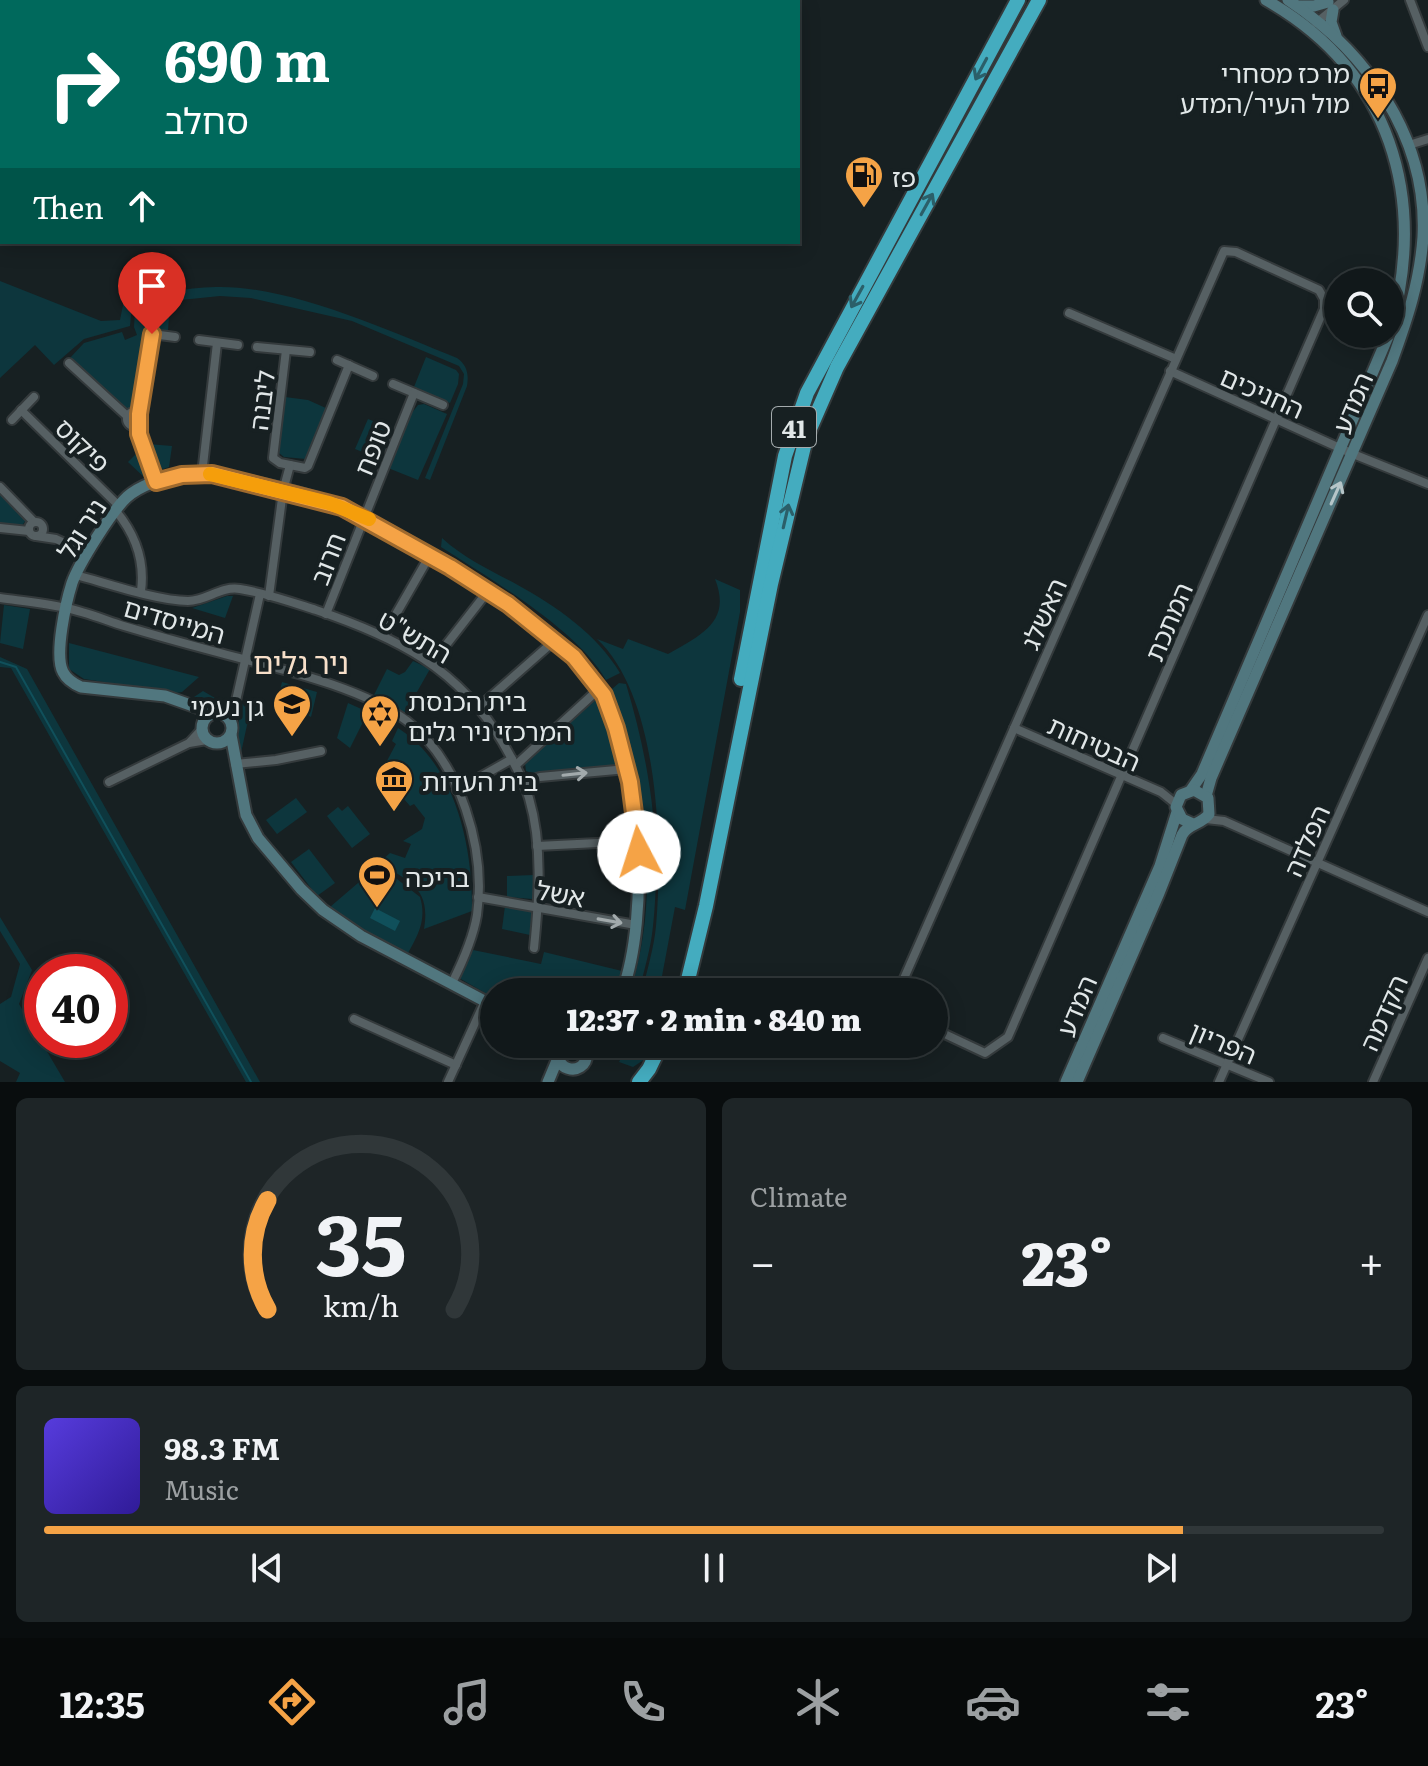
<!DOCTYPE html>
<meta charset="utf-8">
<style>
body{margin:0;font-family:Literata,"Noto Sans Hebrew",serif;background:#1e2527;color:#f1f3f6;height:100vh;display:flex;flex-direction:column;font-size:30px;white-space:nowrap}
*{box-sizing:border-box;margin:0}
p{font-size:26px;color:#9ca0a2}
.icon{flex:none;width:44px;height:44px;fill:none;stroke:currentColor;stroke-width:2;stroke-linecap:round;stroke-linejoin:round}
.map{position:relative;height:1082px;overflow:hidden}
.panel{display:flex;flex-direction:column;gap:16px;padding:16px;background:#090d0e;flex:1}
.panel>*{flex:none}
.top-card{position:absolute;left:0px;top:0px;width:800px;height:244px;box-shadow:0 4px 20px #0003,0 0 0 2px #303739;background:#00695c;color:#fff;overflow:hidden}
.fabs{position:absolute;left:1324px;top:268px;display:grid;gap:16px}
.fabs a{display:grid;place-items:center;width:80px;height:80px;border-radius:50%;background:#11181a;box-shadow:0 4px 20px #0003,0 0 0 2px #303739;font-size:40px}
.speed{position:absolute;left:24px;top:954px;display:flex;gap:16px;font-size:40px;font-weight:700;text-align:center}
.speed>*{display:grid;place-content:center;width:104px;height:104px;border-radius:50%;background:#11181a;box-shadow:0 4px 20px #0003,0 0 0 2px #303739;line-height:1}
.speed .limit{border:12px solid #d22;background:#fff;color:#111}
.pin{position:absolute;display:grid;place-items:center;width:68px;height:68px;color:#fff;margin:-82px -34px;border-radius:50% 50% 50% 0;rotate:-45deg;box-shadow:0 0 8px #0007}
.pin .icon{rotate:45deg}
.me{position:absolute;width:88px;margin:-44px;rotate:355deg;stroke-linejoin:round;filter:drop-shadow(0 0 6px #0008)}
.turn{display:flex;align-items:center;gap:28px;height:168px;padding:0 32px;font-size:36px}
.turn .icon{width:104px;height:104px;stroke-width:2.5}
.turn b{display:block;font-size:56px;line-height:68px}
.then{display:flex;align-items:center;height:76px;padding:0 32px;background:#0003;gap:16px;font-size:30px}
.big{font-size:60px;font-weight:800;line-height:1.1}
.panel .card{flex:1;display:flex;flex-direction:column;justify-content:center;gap:12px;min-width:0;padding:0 28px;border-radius:12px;background:#1e2527}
.panel .dial{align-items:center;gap:0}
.dial svg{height:208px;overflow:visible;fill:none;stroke:#303739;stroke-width:7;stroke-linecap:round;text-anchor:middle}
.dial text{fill:#f1f3f6;stroke:none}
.song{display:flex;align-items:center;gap:24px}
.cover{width:96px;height:96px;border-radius:12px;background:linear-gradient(135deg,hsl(250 70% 55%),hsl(250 70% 35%))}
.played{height:8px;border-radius:4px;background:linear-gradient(90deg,#f5a346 85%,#303739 85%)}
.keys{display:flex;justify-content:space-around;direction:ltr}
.heat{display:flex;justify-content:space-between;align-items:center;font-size:44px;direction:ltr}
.panel .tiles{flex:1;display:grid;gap:16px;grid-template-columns:1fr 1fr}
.card:last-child{grid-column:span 2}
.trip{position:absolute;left:480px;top:978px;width:468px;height:80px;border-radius:40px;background:#11181a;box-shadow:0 4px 20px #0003,0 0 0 2px #303739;font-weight:800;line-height:80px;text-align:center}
.menu{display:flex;height:128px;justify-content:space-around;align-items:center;background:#070a0a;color:#9ca0a2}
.menu .icon{width:56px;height:56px}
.menu .active{color:#f5a346}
.menu b{font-size:36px;color:#f1f3f6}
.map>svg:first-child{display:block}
.green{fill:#0d363d}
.water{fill:#10505b}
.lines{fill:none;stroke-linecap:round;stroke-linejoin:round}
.stream{stroke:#10505b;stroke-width:2}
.river{stroke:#10505b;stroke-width:12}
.street-casing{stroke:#343a3c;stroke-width:12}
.secondary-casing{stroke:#343a3c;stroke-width:15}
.highway-casing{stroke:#343a3c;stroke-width:18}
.street{stroke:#566063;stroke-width:8}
.secondary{stroke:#51777f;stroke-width:11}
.highway{stroke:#44acbf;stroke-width:14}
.oneway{stroke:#2b5f69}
.oneway2{stroke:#b6c5c8}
.oneway3{stroke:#a2aaac}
.route-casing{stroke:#9f6a2e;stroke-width:20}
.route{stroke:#f5a346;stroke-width:14}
.slow{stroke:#f59e0b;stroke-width:14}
.labels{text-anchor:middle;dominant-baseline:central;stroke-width:8;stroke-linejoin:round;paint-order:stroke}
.shield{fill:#172022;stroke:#a4abad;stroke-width:2}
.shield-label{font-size:24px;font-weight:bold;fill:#e1e7e8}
.poi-label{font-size:26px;fill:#e1e7e8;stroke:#172022;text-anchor:start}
.street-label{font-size:26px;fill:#e1e7e8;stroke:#172022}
.quarter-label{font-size:30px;fill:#f7dfc9;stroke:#172022}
</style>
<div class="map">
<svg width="1428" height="1082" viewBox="0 0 1428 1082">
<rect width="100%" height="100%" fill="#172022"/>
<g class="green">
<polygon points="602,0 775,0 611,2"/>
<polygon points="0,30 2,179 0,182"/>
<path d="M0,281L101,321L120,320L124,300C154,294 185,288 216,287C289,285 389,331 457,358C467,365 469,374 467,386L430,480L425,478L463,384L464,374L459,366L352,321L251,298L220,296L132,305L130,326L84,339L54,365L35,345L0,378Z"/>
<polygon points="170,305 168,330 150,330 138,400 131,409 124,408 70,358 84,343 122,332 125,340 137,335 134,327 135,310"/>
<polygon points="426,357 456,370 459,374 458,384 450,403 414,387"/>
<polygon points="285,397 308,400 328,409 306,459 284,457 279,453"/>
<polygon points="424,404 447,414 418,480 388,468 411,414 418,405"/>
<polygon points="368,419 393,429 380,459 355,449"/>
<polygon points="148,444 172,446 169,467 163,469 156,465"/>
<polygon points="140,450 149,473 145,478 128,462"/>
<polygon points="0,492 26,520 21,527 0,523"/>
<path d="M442,538C465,559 490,570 516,584C556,606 597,634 620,673L606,680C577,629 490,579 441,547Z"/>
<path d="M715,579L740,590V612L685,910L675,907L659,992H642C647,970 654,948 656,926C663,845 659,697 597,639L623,649L628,639L668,654C701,635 732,622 715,579Z"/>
<polygon points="227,596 233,596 225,618 192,608"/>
<polygon points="4,605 30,609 23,649 0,643"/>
<polygon points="69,643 199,677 182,692 176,693 84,679 69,669"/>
<polygon points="0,657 27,669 260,1082 246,1082 11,668 0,667"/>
<polygon points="413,661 430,669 405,713 374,695 387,669 399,675 405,672"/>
<polygon points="282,682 317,692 311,717 278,698"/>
<path d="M619,683L626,684C650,763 662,843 653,926C651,948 644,970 639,992H630C663,888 643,790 612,689Z"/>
<polygon points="203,691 227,705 225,710 195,701 194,697"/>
<polygon points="599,697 621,764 534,774 526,771 525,763"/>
<polygon points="251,701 266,703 262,715 247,725 241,753 236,743 241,706 244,702"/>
<polygon points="348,703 368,712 350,748 337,738"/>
<path d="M398,728C456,765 473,847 472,911L424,929C431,887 409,883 380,862L390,853L405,858L411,844L403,841L422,829L425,818L414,804L410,806L381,772L396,744L392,741Z"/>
<polygon points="296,798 307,812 277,834 266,820"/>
<polygon points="348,806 370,834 352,848 327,816 338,807 342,811"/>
<polygon points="309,849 335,883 317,896 291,862"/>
<path d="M379,865L420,897C427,920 418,935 407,955L342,920L330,907Z"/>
<polygon points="534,875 534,897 532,899 507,897 507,876"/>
<polygon points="505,906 531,911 533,915 530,935 502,929"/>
<polygon points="0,917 32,970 19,1004 65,1082 16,1082 20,1073 0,1061 0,1004 11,997 20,964 0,931"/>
<polygon points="473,950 541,964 544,952 622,971 621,979 616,992 494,992 494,998 459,978"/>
<polygon points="628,1044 653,1044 648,1057 633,1067 619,1062"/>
</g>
<polygon class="water" points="375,908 400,921 395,931 370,918"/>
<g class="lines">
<g class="stream">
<polyline points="0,166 2,163"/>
<polyline points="0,662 16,667 251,1082"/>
</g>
<g class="river">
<polyline points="110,2 112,0"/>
<polyline points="0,66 2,66"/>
</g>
<defs>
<g id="street">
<polyline points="1410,0 1428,47"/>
<polyline points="1316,23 1344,0"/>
<polyline points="1409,145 1428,139"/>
<polyline points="1069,313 1176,359"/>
<polyline points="199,340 238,345"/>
<polyline points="257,347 310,352"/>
<polyline points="286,350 273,458 280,463 305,468 308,466 349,365"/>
<polyline points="337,360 373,376"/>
<polyline points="69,363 127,416"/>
<polyline points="1170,371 1353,454 1428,484"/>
<polyline points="393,384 443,405"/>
<polyline points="21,410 119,506"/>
<circle cx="134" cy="419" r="7"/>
<polyline points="139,414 152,334 175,337"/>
<polyline points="12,420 34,397"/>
<polyline points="132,425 139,434 156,482"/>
<polyline points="202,474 217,343"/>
<polyline points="0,487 34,522"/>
<path d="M116,511C135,534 145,561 141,591"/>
<circle cx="36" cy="529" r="7"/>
<polyline points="0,528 29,531"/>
<polyline points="36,536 56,539 88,554"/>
<path d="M76,575C106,583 158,601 188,601C207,601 220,586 240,589C266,593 291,602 316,610C396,637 459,668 503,743C513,761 523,778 529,798C543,846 539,899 534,948"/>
<polyline points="269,596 283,491 290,465"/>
<path d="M0,598C22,601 45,603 66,608C86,612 105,620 124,626C154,635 183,643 213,651C271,667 359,685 407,721C461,763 486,849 477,915C473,939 463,961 452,983"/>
<polyline points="326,614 414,393"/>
<polyline points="384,635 430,555"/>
<polyline points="432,663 488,591"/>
<polyline points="479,707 554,641"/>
<polyline points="231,723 260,594"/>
<polyline points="1014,728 1161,792 1176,804"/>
<polyline points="190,742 202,729"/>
<polyline points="235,764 276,760 321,751"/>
<polyline points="516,765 600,688"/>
<polyline points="109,782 189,743 207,740"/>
<polyline points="524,782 540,777 627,769"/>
<polyline points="457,790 512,759"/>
<polyline points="1206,819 1224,821 1428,912"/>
<polyline points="537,846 638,841"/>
<polyline points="478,897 636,925"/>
<polyline points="898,992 1224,251 1236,252 1319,290 1324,299 1324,309 1008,1037 985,1053 934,1029"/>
<polyline points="354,1019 456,1065"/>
<polyline points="1163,1038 1269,1082"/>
<polyline points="448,1082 485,1001"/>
<polyline points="1219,1082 1428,615"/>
<polyline points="1373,1082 1428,958"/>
</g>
<g id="secondary">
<path d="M1266,0C1391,71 1428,197 1390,332"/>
<polyline points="1298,6 1314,6 1328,2"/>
<polyline points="1333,10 1331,22 1336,36"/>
<circle cx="217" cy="728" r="15"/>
<path d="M213,713L165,696L81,687C74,684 67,680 63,672C54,655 66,602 72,583C79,563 112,511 127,497C142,484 164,478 183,475C219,470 319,496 353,512C375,522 396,535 417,547C462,574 505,602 547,635C567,652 588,668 601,691C642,760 650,917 622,992"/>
<polyline points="231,735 246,815 258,838 301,889 323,910 361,936 494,1006"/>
<polyline points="1191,790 1202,774 1389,334"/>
<path d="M1206,796L1211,778L1392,361C1407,320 1420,281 1423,237C1428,138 1367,52 1288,0"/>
<path d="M565,1044C543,1068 587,1082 587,1052L580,1044"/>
<polyline points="548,1082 558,1058"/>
<polyline points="1066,1082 1160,866 1177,812"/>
<path d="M1077,1082L1159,893L1182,835C1188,823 1201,825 1209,814L1208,798L1194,790L1181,795L1176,807L1182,819L1193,824"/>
</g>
<g id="highway">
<polyline points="741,679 785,456 807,393 1018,0"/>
<polyline points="685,992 706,906 771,584 806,438 837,367 1039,0"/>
<polyline points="639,1082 649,1069 661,1044"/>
</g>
</defs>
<use href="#street" class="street-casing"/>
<use href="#secondary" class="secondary-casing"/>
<use href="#highway" class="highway-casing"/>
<use href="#street" class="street"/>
<use href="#secondary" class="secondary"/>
<use href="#highway" class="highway"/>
</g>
<defs><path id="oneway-shaft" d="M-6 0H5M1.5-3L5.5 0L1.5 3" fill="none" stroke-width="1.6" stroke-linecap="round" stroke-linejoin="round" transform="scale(2)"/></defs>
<g class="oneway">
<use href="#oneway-shaft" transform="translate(981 69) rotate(118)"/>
<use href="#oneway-shaft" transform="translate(927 204) rotate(-61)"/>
<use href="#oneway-shaft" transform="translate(857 297) rotate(119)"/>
<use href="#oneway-shaft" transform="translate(786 516) rotate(-77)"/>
</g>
<use class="oneway2" href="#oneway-shaft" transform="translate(1336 493) rotate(-66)"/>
<g class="oneway3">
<use href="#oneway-shaft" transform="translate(575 774) rotate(-6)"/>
<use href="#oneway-shaft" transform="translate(610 921) rotate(10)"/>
</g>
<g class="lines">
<defs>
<polyline id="route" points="152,334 139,414 139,434 156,482 182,475 212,474 342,507 450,567 508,604 574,657 604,695 616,728 630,782 639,852"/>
</defs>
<use href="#route" class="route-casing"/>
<use href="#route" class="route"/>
<polyline class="slow" points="210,474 329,503 369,519"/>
</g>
<defs>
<symbol id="bus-pin" viewBox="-11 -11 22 30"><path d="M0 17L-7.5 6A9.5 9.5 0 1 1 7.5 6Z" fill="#f5a346" stroke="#172022"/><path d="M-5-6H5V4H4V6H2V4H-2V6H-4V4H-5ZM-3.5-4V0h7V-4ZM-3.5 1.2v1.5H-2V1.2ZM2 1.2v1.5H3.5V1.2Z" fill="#111"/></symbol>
<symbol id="fuel-pin" viewBox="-11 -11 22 30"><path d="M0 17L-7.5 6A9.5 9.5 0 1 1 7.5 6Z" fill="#f5a346" stroke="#172022"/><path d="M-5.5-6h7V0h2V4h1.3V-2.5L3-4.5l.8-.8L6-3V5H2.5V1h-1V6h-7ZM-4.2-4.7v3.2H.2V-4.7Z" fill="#111"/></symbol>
<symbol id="school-pin" viewBox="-11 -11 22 30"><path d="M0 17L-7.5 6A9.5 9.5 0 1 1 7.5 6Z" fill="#f5a346" stroke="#172022"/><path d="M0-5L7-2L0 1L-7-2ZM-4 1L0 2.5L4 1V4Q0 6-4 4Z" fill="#111"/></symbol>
<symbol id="synagogue-pin" viewBox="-11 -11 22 30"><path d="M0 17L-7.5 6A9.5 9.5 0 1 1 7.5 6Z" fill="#f5a346" stroke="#172022"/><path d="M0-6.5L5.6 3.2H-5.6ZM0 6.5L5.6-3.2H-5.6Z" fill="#111"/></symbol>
<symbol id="museum-pin" viewBox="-11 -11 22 30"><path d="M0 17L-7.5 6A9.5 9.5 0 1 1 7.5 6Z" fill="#f5a346" stroke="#172022"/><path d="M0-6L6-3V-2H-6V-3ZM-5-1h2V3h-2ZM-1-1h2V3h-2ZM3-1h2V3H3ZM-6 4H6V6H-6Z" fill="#111"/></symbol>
<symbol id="stadium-pin" viewBox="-11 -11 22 30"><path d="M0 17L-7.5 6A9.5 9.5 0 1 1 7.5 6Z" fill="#f5a346" stroke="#172022"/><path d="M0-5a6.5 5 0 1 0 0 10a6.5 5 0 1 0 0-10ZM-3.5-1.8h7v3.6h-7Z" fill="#111"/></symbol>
</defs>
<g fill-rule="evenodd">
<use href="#bus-pin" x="1356" y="64" width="44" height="60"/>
<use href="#fuel-pin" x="842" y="153" width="44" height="60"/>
<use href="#school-pin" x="270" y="682" width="44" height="60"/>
<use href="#synagogue-pin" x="358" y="692" width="44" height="60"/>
<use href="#museum-pin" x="372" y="757" width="44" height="60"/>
<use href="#stadium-pin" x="355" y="853" width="44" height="60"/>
</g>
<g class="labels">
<rect class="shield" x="772" y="407" width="44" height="40" rx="6"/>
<g class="shield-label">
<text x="794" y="427">41</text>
</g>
<g class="poi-label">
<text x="1350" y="71" text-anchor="end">מרכז מסחרי<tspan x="1350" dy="30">מול העיר/המדע</tspan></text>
<text x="892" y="175">פז</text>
<text x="408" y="699">בית הכנסת<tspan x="408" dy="30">המרכזי ניר גלים</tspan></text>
<text x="264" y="704" text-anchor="end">גן נעמי</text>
<text x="422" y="779">בית העדות</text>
<text x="405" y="875">בריכה</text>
</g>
<g class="street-label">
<text transform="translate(1263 391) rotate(24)">החניכים</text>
<text transform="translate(260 400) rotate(-83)">ליבנה</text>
<text transform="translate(1351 402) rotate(-67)">המדע</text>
<text transform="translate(84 444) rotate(44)">פיקוס</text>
<text transform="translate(371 447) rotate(-68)">טופח</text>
<text transform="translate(80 528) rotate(-57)">ניר וגל</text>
<text transform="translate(326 558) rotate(-69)">חרוב</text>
<text transform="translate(1042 613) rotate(-66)">האשלג</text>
<text transform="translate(175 619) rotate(16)">המייסדים</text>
<text transform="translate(1167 621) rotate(-67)">המתכת</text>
<text transform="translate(416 635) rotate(30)">התש"ט</text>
<text transform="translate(1095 742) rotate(24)">הבטיחות</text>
<text transform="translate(1305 840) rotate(-66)">הפלדה</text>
<text transform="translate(561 892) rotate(10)">אשל</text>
<text transform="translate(1075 1005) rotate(-67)">המדע</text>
<text transform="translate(1382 1012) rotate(-66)">הקדמה</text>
<text transform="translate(1224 1041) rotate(23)">הפריון</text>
</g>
<g class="quarter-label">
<text x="301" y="661">ניר גלים</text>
</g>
</g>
</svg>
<div class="fabs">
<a><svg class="icon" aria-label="search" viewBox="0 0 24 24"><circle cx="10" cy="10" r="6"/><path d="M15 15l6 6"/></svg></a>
</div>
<div class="speed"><div class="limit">40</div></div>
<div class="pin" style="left:152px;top:334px;background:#d93025"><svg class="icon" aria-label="arrive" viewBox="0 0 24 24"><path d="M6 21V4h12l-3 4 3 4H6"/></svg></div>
<svg class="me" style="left:639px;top:852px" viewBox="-20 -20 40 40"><circle r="19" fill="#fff"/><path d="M0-13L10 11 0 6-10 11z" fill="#f5a346"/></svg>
<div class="trip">12:37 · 2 min · 840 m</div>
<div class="top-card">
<div class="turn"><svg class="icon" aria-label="right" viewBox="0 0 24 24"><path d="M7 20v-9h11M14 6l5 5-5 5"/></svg><div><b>690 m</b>סחלב</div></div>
<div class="then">Then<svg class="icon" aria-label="ahead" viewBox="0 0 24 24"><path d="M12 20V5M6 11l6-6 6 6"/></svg></div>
</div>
</div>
<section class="panel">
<div class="tiles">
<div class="card dial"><svg viewBox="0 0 100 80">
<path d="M14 69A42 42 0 1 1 86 69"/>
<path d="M14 69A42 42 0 0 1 14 27" stroke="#f5a346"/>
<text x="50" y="56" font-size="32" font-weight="700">35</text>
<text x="50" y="72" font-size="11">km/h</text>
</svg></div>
<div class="card"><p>Climate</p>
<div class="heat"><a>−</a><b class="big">23°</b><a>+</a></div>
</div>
<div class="card">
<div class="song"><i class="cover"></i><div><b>98.3 FM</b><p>Music</p></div></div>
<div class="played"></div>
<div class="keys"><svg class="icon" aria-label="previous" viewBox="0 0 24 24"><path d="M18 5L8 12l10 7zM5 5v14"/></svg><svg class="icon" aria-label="pause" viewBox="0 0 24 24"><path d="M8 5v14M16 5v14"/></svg><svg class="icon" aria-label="next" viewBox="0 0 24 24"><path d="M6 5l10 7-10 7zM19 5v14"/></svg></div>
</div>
</div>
</section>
<nav class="menu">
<b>12:35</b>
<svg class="icon active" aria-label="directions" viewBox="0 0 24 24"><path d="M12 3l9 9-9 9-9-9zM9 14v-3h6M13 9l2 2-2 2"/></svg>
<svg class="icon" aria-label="music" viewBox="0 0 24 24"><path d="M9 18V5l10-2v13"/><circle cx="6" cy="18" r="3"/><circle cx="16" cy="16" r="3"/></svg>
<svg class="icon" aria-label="phone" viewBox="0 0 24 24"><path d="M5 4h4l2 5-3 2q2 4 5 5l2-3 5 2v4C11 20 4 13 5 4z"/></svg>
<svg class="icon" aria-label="climate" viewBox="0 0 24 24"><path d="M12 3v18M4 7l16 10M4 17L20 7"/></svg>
<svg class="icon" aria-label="car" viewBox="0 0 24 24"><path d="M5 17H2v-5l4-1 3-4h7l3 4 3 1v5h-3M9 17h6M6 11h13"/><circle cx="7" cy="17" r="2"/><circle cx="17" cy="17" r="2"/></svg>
<svg class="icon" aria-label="filters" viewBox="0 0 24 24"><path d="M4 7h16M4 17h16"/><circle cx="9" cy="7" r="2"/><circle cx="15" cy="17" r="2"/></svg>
<b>23°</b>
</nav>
